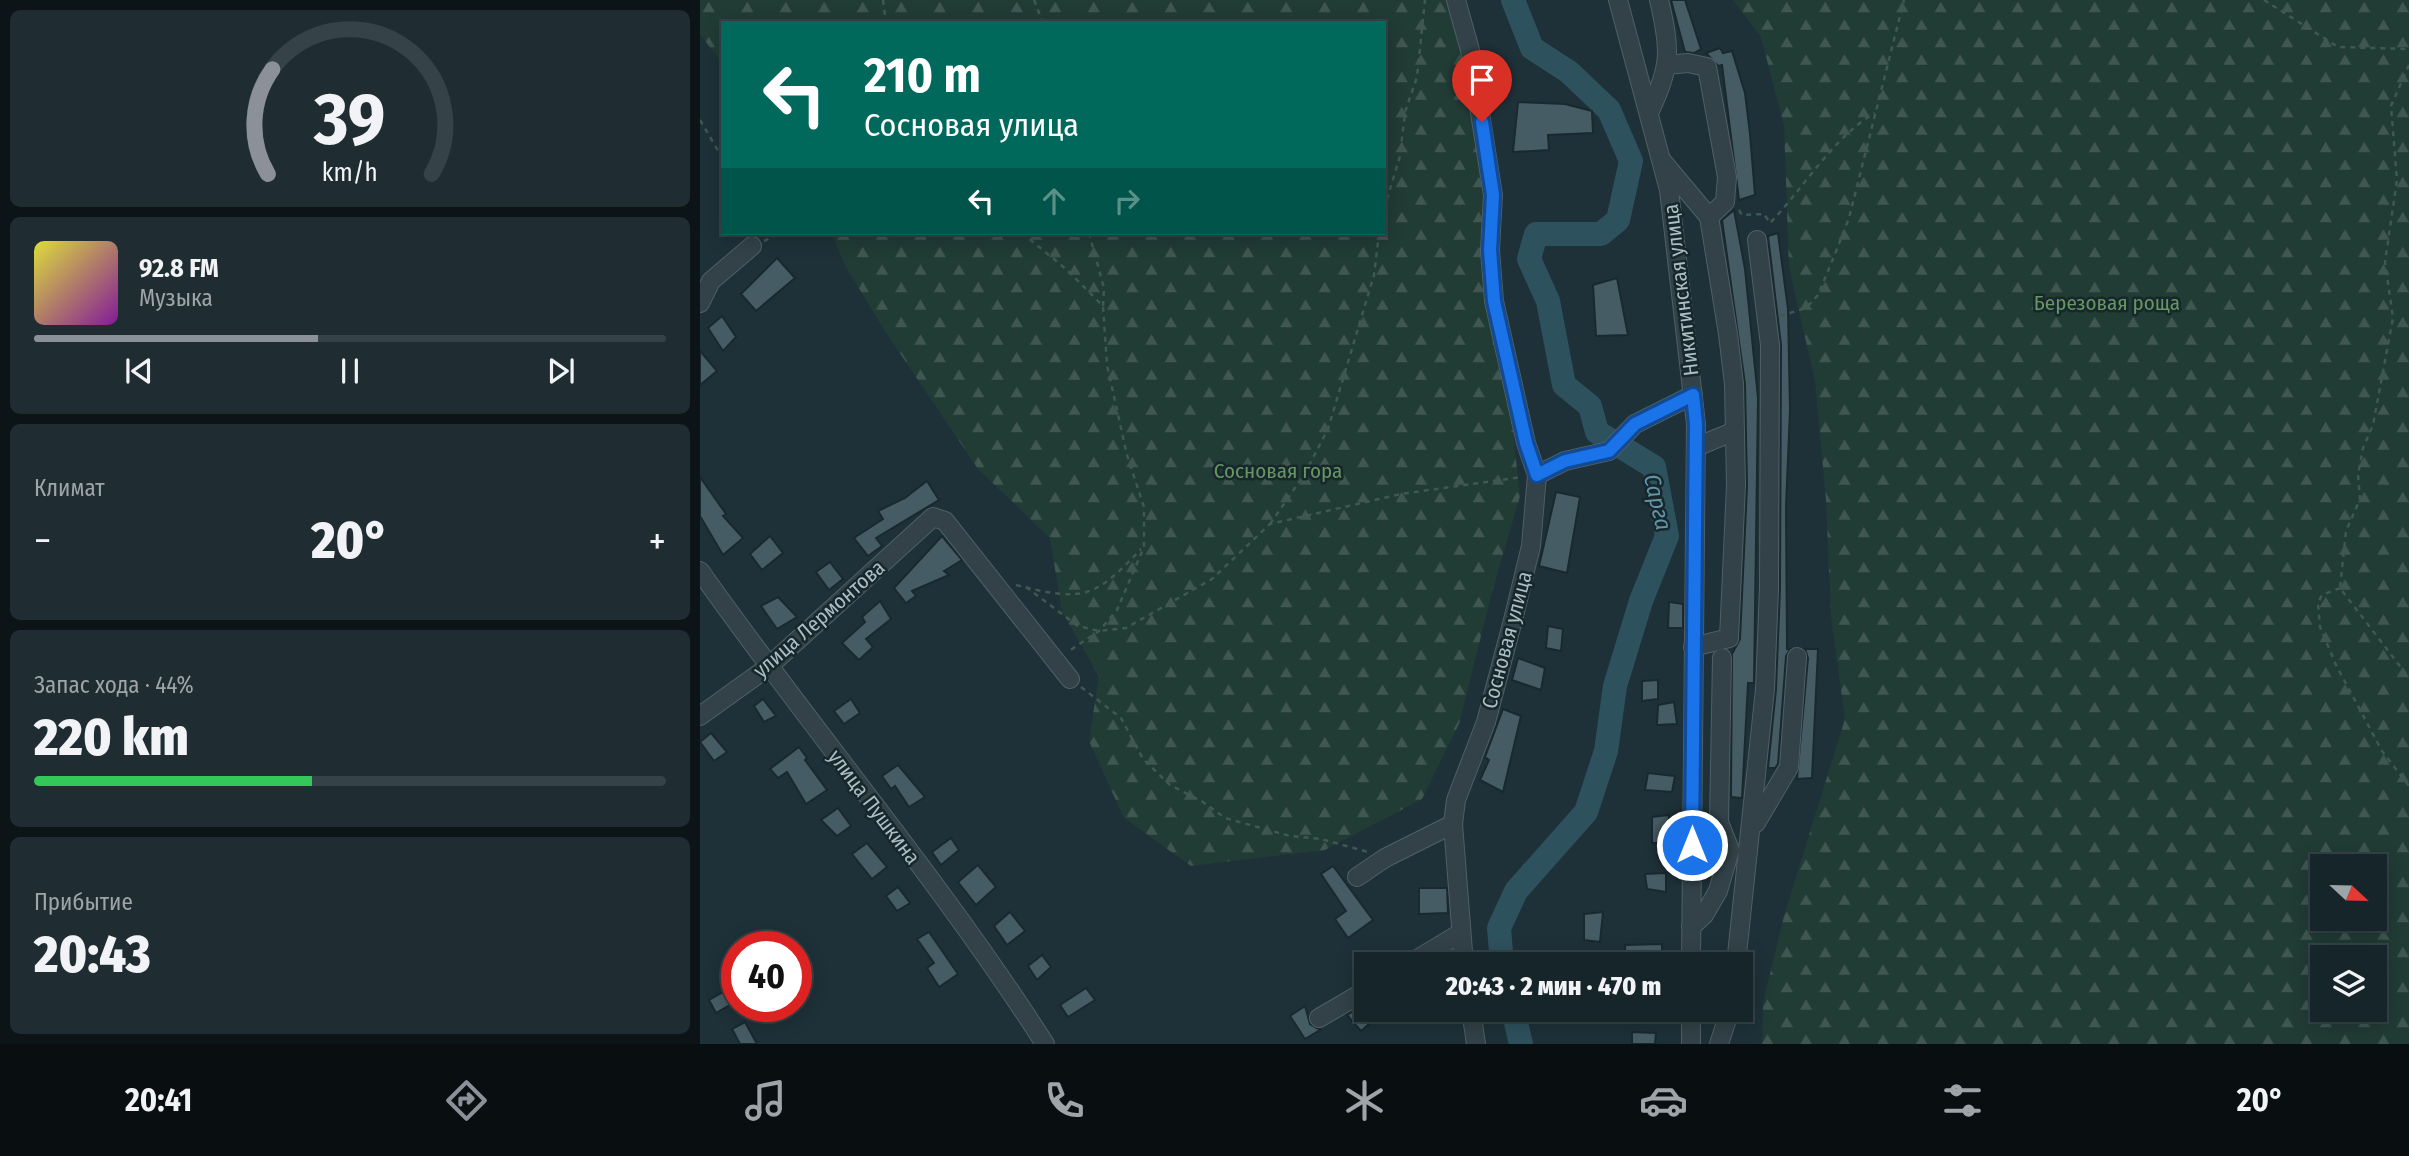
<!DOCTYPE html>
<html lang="ru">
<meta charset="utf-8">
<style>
body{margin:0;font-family:"Fira Sans Condensed",sans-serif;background:#1f2d32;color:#f1f3f6;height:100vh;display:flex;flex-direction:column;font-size:26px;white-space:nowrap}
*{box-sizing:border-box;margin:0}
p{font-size:23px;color:#9ea5a8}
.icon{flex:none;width:38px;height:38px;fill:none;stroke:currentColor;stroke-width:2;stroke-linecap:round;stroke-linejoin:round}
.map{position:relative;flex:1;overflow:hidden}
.sheet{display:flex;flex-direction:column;gap:10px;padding:10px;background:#0c1417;width:700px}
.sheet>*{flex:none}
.guide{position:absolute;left:21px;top:21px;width:665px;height:214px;border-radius:0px;box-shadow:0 4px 18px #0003,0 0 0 2px #354247;background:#00695c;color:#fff;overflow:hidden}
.needle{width:46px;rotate:112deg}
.controls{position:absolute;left:1610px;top:854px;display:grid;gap:14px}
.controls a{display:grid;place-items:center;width:77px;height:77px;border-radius:0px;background:#16252a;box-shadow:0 4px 18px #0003,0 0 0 2px #354247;font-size:35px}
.speed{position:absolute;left:21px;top:931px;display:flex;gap:14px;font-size:35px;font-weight:700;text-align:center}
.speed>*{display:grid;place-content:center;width:91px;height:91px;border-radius:50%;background:#16252a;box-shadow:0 4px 18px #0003,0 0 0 2px #354247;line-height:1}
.speed .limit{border:10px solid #d22;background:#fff;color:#111}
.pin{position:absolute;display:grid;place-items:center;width:60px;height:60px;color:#fff;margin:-72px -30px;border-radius:50% 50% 50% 0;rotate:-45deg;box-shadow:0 0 7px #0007}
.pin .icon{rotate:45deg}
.me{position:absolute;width:77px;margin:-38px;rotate:0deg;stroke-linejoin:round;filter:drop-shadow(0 0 5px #0008)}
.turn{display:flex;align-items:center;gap:24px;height:147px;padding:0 28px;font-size:32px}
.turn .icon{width:91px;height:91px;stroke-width:2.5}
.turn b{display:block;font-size:49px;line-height:60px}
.lanes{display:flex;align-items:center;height:66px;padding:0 28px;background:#0003;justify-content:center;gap:35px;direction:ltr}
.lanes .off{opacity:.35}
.big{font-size:52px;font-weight:800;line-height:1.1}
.sheet .widget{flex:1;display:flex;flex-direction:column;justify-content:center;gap:10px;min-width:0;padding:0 24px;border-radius:10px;background:#1f2d32}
.sheet .dial{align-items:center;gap:0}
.dial svg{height:182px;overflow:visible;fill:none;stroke:#354247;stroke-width:7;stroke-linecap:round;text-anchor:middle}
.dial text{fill:#f1f3f6;stroke:none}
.song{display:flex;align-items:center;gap:21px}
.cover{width:84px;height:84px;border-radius:10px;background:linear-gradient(135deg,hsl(60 70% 55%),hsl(290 70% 35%))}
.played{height:7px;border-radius:4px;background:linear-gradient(90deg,#8c9099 45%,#354247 45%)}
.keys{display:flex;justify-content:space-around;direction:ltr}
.heat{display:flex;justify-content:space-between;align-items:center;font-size:38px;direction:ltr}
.charge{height:10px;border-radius:5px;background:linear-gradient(90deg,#34c759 44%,#354247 0)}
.trip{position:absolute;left:654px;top:952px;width:399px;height:70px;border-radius:0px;background:#16252a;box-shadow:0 4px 18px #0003,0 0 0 2px #354247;font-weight:800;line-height:70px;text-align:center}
.dock{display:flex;height:112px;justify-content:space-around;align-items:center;background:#090f11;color:#9ea5a8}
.dock .icon{width:49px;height:49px}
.dock .selected{color:#8c9099}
.dock b{font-size:32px;color:#f1f3f6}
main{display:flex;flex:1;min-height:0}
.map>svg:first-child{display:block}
.forest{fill:url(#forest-firs);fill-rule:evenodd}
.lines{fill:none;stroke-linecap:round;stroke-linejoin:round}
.river{stroke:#2e515e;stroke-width:24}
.building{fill:#465c64;stroke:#19292e;stroke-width:2}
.minor-casing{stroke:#4f6066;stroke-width:20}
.path{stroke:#3f5852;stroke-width:2.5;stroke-dasharray:5 5;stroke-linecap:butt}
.minor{stroke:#324248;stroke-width:18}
.route-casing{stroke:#114b97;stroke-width:18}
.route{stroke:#1a73e8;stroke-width:12}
.labels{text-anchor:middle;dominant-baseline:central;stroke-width:5;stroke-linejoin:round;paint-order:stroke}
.street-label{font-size:21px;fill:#abbec5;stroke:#17272c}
.park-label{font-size:21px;fill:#669762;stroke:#17272c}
.water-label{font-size:23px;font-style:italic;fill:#6195a8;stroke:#17272c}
</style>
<main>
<section class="sheet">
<div class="widget dial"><svg viewBox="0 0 100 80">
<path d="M14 69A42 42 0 1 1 86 69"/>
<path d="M14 69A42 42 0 0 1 16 23" stroke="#8c9099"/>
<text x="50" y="56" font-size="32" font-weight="700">39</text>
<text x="50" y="72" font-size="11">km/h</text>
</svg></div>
<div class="widget">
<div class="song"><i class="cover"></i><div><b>92.8 FM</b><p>Музыка</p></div></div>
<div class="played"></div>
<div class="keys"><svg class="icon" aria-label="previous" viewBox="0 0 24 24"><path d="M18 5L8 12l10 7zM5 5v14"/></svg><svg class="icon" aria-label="pause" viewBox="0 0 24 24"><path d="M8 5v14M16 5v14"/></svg><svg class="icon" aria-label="next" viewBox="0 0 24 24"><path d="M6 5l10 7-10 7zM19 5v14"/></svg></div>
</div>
<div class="widget"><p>Климат</p>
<div class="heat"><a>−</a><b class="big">20°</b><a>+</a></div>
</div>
<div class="widget"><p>Запас хода · 44%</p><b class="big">220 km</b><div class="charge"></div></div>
<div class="widget"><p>Прибытие</p><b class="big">20:43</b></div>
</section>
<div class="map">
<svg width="1709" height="1044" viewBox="0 0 1709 1044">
<defs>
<pattern id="forest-firs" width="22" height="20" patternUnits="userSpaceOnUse" patternTransform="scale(1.75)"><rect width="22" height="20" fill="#213b35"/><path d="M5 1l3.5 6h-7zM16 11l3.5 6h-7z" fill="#3f5651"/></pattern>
</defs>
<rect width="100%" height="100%" fill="#1e3138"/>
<g class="forest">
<polygon points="0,0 746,0 765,62 787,194 820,496 792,592 759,724 722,799 625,850 491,866 424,818 389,741 399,676 362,612 350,538 278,469 185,331 146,267 131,233 684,233 684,23 23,23 23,65 0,34"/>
<path d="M1033,0H1709V1044H1062L1063,1003L1084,916L1145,719L1131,617L1126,500L1115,381L1089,267L1084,126L1061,37ZM1622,866H1675V919H1622ZM1622,957H1675V1010H1622Z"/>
</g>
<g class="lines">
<g class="river">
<polyline points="802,964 799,928 816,891 886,812 906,751 915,686 941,601 967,536 954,467 897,432 890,406 864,385 848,301 829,259 836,234 901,234 918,220 931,161 909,110 869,72 832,48 813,0"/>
<polyline points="813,1010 821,1044"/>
</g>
</g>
<g class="building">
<polygon points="971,0 985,0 1001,49 994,53 985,52"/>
<polygon points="1020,48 1023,53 1032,51 1045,93 1050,134 1055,195 1039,200 1022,65 1018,66 1006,53"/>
<polygon points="818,102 865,104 892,111 893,133 848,135 849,150 813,152"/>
<polygon points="1034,210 1045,269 1058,398 1054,683 1048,683 1042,798 1031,797 1032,654 1040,639 1047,486 1045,384 1022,220"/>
<polygon points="1078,233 1088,309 1090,410 1086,507 1087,649 1090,649 1086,656 1078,764 1075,768 1068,768 1076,689 1080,588 1081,345 1068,236"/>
<polygon points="77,258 95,278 56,311 41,294"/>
<polygon points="917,278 928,335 896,336 893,285"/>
<polygon points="22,316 36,337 23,351 8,328"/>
<polygon points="0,351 17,371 0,385"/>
<polygon points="0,477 26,514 23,516 43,538 23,555 0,516"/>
<polygon points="227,481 239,500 176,538 182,546 168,556 154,538 183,519 178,511 205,498"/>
<polygon points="856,492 880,497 867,573 839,566"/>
<polygon points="70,536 83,553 62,570 50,554"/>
<polygon points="242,536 262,560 244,571 249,575 212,591 216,596 206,603 194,588"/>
<polygon points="130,562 143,579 129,590 116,572"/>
<polygon points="78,597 97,617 77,629 61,606"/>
<polygon points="180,601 191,619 166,639 173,647 159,660 142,643 165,622 162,617"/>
<polygon points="969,602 983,604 983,628 968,628"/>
<polygon points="848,626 863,629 861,651 846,648"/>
<polygon points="1105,649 1118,649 1112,778 1097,779 1108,658"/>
<polygon points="818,658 845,668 841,690 812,680"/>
<polygon points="958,680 958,699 942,701 942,681"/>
<polygon points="63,699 76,716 64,722 54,706"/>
<polygon points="151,699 160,713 144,724 134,711"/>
<polygon points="974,702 977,724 957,725 958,705"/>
<polygon points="803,709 821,716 803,792 780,780 789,760 785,757"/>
<polygon points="11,733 27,752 14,761 0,742"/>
<polygon points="99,747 107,758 105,760 127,790 106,804 87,772 78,778 70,769"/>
<polygon points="198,765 225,797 209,807 195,786 191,789 182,776"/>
<polygon points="948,773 975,776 972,792 945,790"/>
<polygon points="138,808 151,826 137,836 121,820"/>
<polygon points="969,815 968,843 952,843 952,817"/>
<polygon points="251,838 259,850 241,865 232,852"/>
<polygon points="167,843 187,867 172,879 152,854"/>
<polygon points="278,865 296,887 276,905 258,882"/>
<polygon points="633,866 673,920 648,938 635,919 646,911 621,874"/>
<polygon points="966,873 966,892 947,889 945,874"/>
<polygon points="198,887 210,903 197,911 186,896"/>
<polygon points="719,888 747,888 748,913 719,914"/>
<polygon points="310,912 325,931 307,945 294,926"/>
<polygon points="903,912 900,942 884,940 884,914"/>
<polygon points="229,932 258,974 239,987 227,968 234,963 217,939"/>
<polygon points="962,944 962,964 926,964 925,945"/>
<polygon points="342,955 351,967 337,980 328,966"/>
<polygon points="386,988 395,1000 368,1017 360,1005"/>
<polygon points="25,991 33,1003 16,1013 9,1000"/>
<polygon points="667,1003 667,1010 685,1010 661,1031 647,1015"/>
<polygon points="605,1006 610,1024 620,1030 605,1039 590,1016"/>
<polygon points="45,1022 57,1044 40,1044 32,1029"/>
<polygon points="932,1032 956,1033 955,1044 932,1044"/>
</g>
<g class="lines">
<defs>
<g id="minor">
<polyline points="756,0 770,50 793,195 790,250 794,301 826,443 837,475 831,546 813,620 786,722 756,800 753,824 764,964"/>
<polyline points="918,0 969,190 996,424 991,964"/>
<polyline points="966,65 988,63 1007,67 1027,177 1025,202 1009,217"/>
<path d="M949,113C971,66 971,51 959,0"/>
<polyline points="963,162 1009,217 1028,334 1034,384 1036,485 1029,638 993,647"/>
<polyline points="0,303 11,281 52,246"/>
<polyline points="996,447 1035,431"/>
<polyline points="837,475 865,461 909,451 935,424 993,395"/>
<path d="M0,571C112,730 240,880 345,1044"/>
<polyline points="0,716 68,667 233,517 245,521 370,679"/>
<polyline points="1056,823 1089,767 1097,657"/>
<polyline points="657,877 685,858 753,824"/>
<polyline points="991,927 1004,915 1018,891 1030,850 1019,822 1022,658"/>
<polyline points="709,964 759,934"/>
<polyline points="1036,964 1065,689 1069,588 1070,345 1057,240"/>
<polyline points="771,1010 776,1044"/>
<polyline points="619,1018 667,990"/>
<polyline points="991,1044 991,1010"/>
<polyline points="1019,1044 1030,1010"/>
</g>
</defs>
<use href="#minor" class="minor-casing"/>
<g class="path">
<polyline points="183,0 186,23"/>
<polyline points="334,0 343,23"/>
<polyline points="1564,0 1638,47 1709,49"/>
<polyline points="1709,65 1691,106 1697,180 1685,262 1693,318 1673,425 1663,448 1658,475 1660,499 1646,531 1640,588 1709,678"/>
<polyline points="0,120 23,159"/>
<polyline points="684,209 700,156 705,112 717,77 725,0"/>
<path d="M1039,210L1042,215L1064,214L1070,223C1104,188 1134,136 1175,113"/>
<polyline points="322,233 366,269 403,306 407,365 427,455 444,507 444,547 417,610 399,631 369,651"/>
<polyline points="389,233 404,288 403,306"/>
<polyline points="64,241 81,233"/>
<polyline points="1080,316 1106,308 1118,295 1135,254 1149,218 1204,0"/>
<polyline points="570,524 604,475 628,429 674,275 679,233"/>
<path d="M316,585C383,602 394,599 441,549"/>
<polyline points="326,587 378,626 399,631 426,628 512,579 570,524 701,494 822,477"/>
<polyline points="1640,588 1622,595 1618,603 1620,627 1636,665 1682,751 1709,786"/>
<polyline points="381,687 421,718 443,759 470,785 503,802 525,818 590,836 621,839 668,852"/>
</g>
<use href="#minor" class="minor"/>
</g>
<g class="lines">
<defs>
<polyline id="route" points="782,122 793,195 790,250 794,301 826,443 837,475 865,461 909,451 935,424 993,395 996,424 992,845"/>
</defs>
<use href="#route" class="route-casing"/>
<use href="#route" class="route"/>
</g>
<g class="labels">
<g class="street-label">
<text transform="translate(981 290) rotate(-97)">Никитинская улица</text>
<text transform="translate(119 619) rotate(-41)">улица Лермонтова</text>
<text transform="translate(807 640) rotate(-75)">Сосновая улица</text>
<text transform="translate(174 807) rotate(53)">улица Пушкина</text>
</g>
<g class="park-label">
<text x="1407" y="303">Березовая роща</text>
<text x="578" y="471">Сосновая гора</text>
</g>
<g class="water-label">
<text transform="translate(958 502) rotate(77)">Сарга</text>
</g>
</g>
</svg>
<div class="controls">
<a><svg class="needle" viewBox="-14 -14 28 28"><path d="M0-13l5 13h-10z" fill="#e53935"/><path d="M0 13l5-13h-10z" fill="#9ea5a8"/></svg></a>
<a><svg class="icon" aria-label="layers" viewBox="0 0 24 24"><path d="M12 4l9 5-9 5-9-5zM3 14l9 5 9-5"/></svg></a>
</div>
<div class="speed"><div class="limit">40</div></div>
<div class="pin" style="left:782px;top:122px;background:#d93025"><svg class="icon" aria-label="arrive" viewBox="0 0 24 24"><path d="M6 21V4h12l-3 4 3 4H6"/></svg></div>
<svg class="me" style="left:992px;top:845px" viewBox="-20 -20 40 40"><circle r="17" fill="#1a73e8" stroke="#fff" stroke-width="3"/><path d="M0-11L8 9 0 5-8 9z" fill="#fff"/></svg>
<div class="trip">20:43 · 2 мин · 470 m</div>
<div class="guide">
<div class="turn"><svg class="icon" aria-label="left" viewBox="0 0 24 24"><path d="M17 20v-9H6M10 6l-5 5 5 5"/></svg><div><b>210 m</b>Сосновая улица</div></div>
<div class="lanes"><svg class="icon" aria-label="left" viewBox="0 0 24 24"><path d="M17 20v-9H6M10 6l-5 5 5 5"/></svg><svg class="icon off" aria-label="ahead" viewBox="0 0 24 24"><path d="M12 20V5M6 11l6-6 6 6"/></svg><svg class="icon off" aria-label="right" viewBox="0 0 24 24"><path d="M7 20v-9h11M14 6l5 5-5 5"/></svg></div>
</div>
</div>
</main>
<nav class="dock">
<b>20:41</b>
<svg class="icon selected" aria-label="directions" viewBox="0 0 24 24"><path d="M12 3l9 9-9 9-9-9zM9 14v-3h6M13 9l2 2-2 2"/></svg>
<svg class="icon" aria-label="music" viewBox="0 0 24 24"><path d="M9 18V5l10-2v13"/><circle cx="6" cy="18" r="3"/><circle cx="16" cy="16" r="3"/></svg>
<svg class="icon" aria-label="phone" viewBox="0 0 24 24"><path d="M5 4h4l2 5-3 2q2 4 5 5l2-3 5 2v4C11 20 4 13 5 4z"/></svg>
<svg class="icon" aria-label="climate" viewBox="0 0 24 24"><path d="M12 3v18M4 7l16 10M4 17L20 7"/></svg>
<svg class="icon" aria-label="car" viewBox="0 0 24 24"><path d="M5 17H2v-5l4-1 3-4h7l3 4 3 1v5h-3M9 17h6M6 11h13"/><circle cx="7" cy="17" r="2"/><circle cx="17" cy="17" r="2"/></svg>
<svg class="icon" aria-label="filters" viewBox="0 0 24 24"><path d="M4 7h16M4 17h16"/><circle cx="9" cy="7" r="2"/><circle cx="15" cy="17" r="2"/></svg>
<b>20°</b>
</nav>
